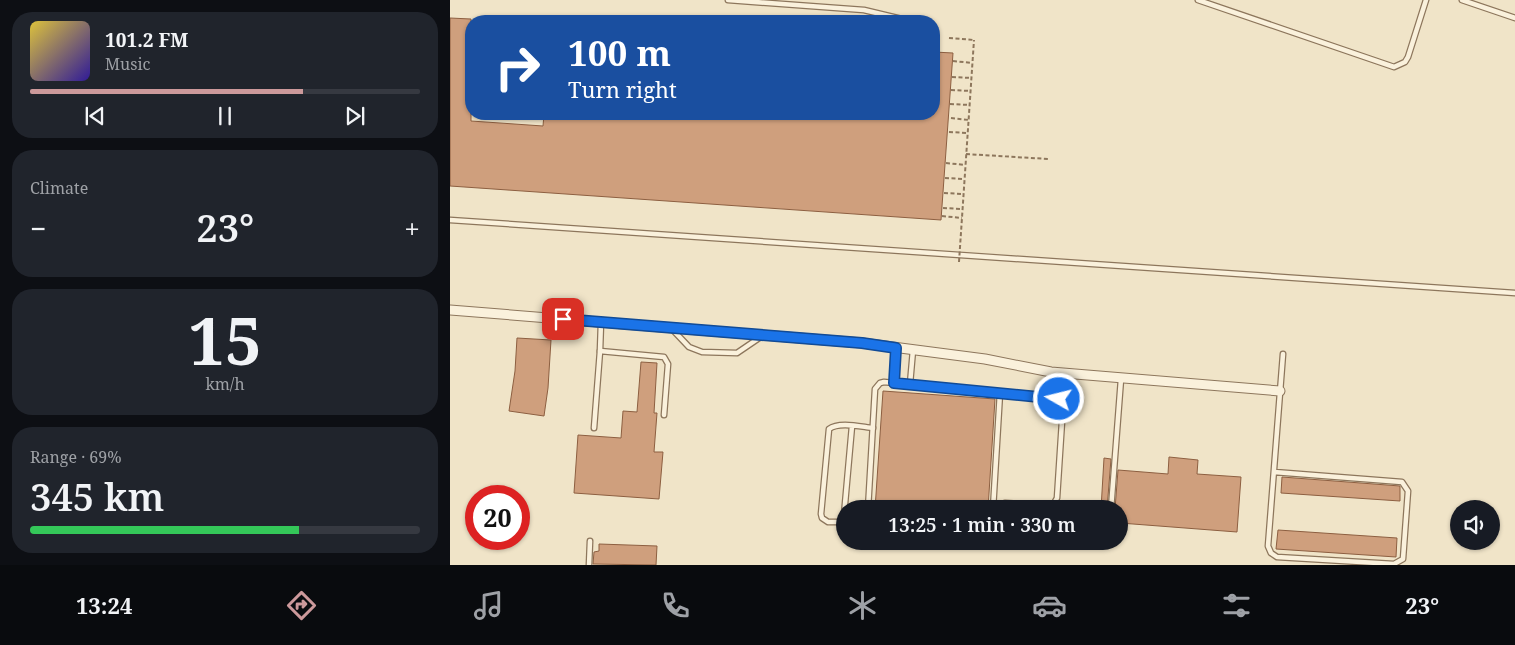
<!DOCTYPE html>
<meta charset="utf-8">
<style>
body{margin:0;font-family:"Noto Serif",serif;background:#20242c;color:#f1f3f6;height:100vh;display:flex;flex-direction:column;font-size:19px;white-space:nowrap}
*{box-sizing:border-box;margin:0}
p{font-size:16px;color:#9ea1a6}
.icon{flex:none;width:28px;height:28px;fill:none;stroke:currentColor;stroke-width:2;stroke-linecap:round;stroke-linejoin:round}
.map{position:relative;flex:1;overflow:hidden}
.drawer{display:flex;flex-direction:column;gap:12px;padding:12px;background:#0d0f14;width:450px}
.drawer>*{flex:none}
.banner{position:absolute;left:15px;top:15px;width:475px;height:105px;border-radius:20px;box-shadow:0 1px 4px #0004;background:#1a4fa0;color:#fff;overflow:hidden}
.buttons{position:absolute;left:1000px;top:500px;display:grid;gap:10px}
.buttons a{display:grid;place-items:center;width:50px;height:50px;border-radius:50%;background:#171b24;box-shadow:0 1px 4px #0004;font-size:25px}
.speed{position:absolute;left:15px;top:485px;display:flex;gap:10px;font-size:25px;font-weight:700;text-align:center}
.speed>*{display:grid;place-content:center;width:65px;height:65px;border-radius:50%;background:#171b24;box-shadow:0 1px 4px #0004;line-height:1}
.speed .limit{border:8px solid #d22;background:#fff;color:#111}
.pin{position:absolute;display:grid;place-items:center;width:42px;height:42px;color:#fff;margin:-21px;border-radius:10px;box-shadow:0 2px 8px #0006}
.me{position:absolute;width:55px;margin:-28px;rotate:278deg;stroke-linejoin:round;filter:drop-shadow(0 0 4px #0008)}
.turn{display:flex;align-items:center;gap:18px;height:105px;padding:0 20px;font-size:22px}
.turn .icon{width:65px;height:65px;stroke-width:2.5}
.turn b{display:block;font-size:35px;line-height:42px}
.big{font-size:38px;font-weight:600;line-height:1.1}
.drawer .card{flex:1;display:flex;flex-direction:column;justify-content:center;gap:8px;min-width:0;padding:0 18px;border-radius:20px;background:#20242c}
.drawer .dial{align-items:center;gap:0}
.dial b{font-size:65px;line-height:1}
.song{display:flex;align-items:center;gap:15px}
.cover{width:60px;height:60px;border-radius:8px;background:linear-gradient(135deg,hsl(50 70% 55%),hsl(250 70% 35%))}
.played{height:5px;border-radius:2px;background:linear-gradient(90deg,#cc999b 70%,#363941 70%)}
.keys{display:flex;justify-content:space-around;direction:ltr}
.heat{display:flex;justify-content:space-between;align-items:center;font-size:28px;direction:ltr}
.charge{height:8px;border-radius:4px;background:linear-gradient(90deg,#34c759 69%,#363941 0)}
.trip{position:absolute;left:386px;top:500px;width:292px;height:50px;border-radius:25px;background:#171b24;box-shadow:0 1px 4px #0004;font-weight:600;line-height:50px;text-align:center}
.tab-bar{display:flex;height:80px;justify-content:space-around;align-items:center;background:#090b0e;color:#9ea1a6}
.tab-bar .icon{width:35px;height:35px}
.tab-bar .on{color:#cc999b}
.tab-bar b{font-size:22px;color:#f1f3f6}
main{display:flex;flex:1;min-height:0}
.map>svg:first-child{display:block}
.building{fill:#cf9f7d;stroke:#8d5f41}
.lines{fill:none;stroke-linecap:round;stroke-linejoin:round}
.service-casing{stroke:#8d765c;stroke-width:7}
.minor-casing{stroke:#8d765c;stroke-width:11}
.path{stroke:#8d765c;stroke-width:2;stroke-dasharray:4 2.5;stroke-linecap:butt}
.service{stroke:#faf1dc;stroke-width:4.5}
.minor{stroke:#faf1dc;stroke-width:9}
.path-bridge{stroke:#8d765c;stroke-width:2;stroke-dasharray:4 2.5;stroke-linecap:butt}
.route-casing{stroke:#114b97;stroke-width:12}
.route{stroke:#1a73e8;stroke-width:9}
</style>
<main>
<section class="drawer">
<div class="card">
<div class="song"><i class="cover"></i><div><b>101.2 FM</b><p>Music</p></div></div>
<div class="played"></div>
<div class="keys"><svg class="icon" aria-label="previous" viewBox="0 0 24 24"><path d="M18 5L8 12l10 7zM5 5v14"/></svg><svg class="icon" aria-label="pause" viewBox="0 0 24 24"><path d="M8 5v14M16 5v14"/></svg><svg class="icon" aria-label="next" viewBox="0 0 24 24"><path d="M6 5l10 7-10 7zM19 5v14"/></svg></div>
</div>
<div class="card"><p>Climate</p>
<div class="heat"><a>−</a><b class="big">23°</b><a>+</a></div>
</div>
<div class="card dial"><b>15</b><p>km/h</p></div>
<div class="card"><p>Range · 69%</p><b class="big">345 km</b><div class="charge"></div></div>
</section>
<div class="map">
<svg width="1065" height="565" viewBox="0 0 1065 565">
<rect width="100%" height="100%" fill="#f0e4c8"/>
<g class="building">
<polygon points="0,18 21,19 21,121 93,126 94,114 484,114 484,52 503,53 491,220 0,186"/>
<polygon points="67,338 101,340 98,388 94,416 59,411 65,371"/>
<polygon points="191,362 207,363 204,413 207,413 204,452 213,452 209,499 124,493 128,435 171,438 173,411 187,412"/>
<polygon points="433,391 545,399 538,509 425,509"/>
<polygon points="719,457 748,460 747,474 791,477 787,532 670,523 670,509 665,509 668,470 718,474"/>
<polygon points="654,458 661,459 657,509 651,509"/>
<polygon points="832,477 950,486 950,501 831,493"/>
<polygon points="828,530 947,538 946,557 826,549"/>
<polygon points="149,544 207,546 206,565 143,564 144,552 149,551"/>
</g>
<g class="lines">
<defs>
<g id="service">
<polyline points="278,0 414,10 460,21"/>
<polyline points="748,0 944,67 955,62 958,57 976,0"/>
<polyline points="1012,0 1065,18"/>
<polyline points="0,220 1065,293"/>
<polyline points="222,329 239,347 252,352 287,353 312,336"/>
<polyline points="150,351 151,322"/>
<polyline points="444,383 446,347"/>
<polyline points="460,384 463,350"/>
<path d="M402,426L394,515L390,522H378L372,518L371,514L379,429C389,421 412,427 423,428"/>
<polyline points="144,428 150,351 214,357 218,364 214,415"/>
<polyline points="824,472 952,482 958,491 953,559 944,564 827,557 821,553 818,546 833,354"/>
<polyline points="555,503 590,505"/>
<polyline points="418,509 425,389 430,383 434,382 609,399 613,406 607,498 603,505 590,505 590,509"/>
<polyline points="543,509 550,393"/>
<polyline points="661,509 671,379"/>
<polyline points="548,541 580,543 586,541"/>
<polyline points="139,565 140,541"/>
</g>
<polyline id="minor" points="0,310 412,343 535,359 601,372 830,391"/>
</defs>
<use href="#service" class="service-casing"/>
<use href="#minor" class="minor-casing"/>
<g class="path">
<polyline points="499,38 524,40"/>
<polyline points="503,61 522,63"/>
<polyline points="502,77 522,78"/>
<polyline points="501,90 521,91"/>
<polyline points="500,104 520,105"/>
<polyline points="501,118 519,120"/>
<polyline points="499,132 518,133"/>
<polyline points="516,154 598,159"/>
<polyline points="496,163 515,165"/>
<polyline points="495,178 514,179"/>
<polyline points="494,193 513,194"/>
<polyline points="493,208 512,209"/>
<polyline points="492,216 512,218"/>
</g>
<use href="#service" class="service"/>
<use href="#minor" class="minor"/>
<polyline class="path-bridge" points="509,262 524,40"/>
</g>
<g class="lines">
<defs>
<polyline id="route" points="113,319 412,343 446,348 444,383 609,399"/>
</defs>
<use href="#route" class="route-casing"/>
<use href="#route" class="route"/>
</g>
</svg>
<div class="buttons">
<a><svg class="icon" aria-label="sound" viewBox="0 0 24 24"><path d="M4 9h4l5-4v14l-5-4H4zM17 9q2 3 0 6"/></svg></a>
</div>
<div class="speed"><div class="limit">20</div></div>
<div class="pin" style="left:113px;top:319px;background:#d93025"><svg class="icon" aria-label="arrive" viewBox="0 0 24 24"><path d="M6 21V4h12l-3 4 3 4H6"/></svg></div>
<svg class="me" style="left:609px;top:399px" viewBox="-20 -20 40 40"><circle r="17" fill="#1a73e8" stroke="#fff" stroke-width="3"/><path d="M0-11L8 9 0 5-8 9z" fill="#fff"/></svg>
<div class="trip">13:25 · 1 min · 330 m</div>
<div class="banner">
<div class="turn"><svg class="icon" aria-label="right" viewBox="0 0 24 24"><path d="M7 20v-9h11M14 6l5 5-5 5"/></svg><div><b>100 m</b>Turn right</div></div>
</div>
</div>
</main>
<nav class="tab-bar">
<b>13:24</b>
<svg class="icon on" aria-label="directions" viewBox="0 0 24 24"><path d="M12 3l9 9-9 9-9-9zM9 14v-3h6M13 9l2 2-2 2"/></svg>
<svg class="icon" aria-label="music" viewBox="0 0 24 24"><path d="M9 18V5l10-2v13"/><circle cx="6" cy="18" r="3"/><circle cx="16" cy="16" r="3"/></svg>
<svg class="icon" aria-label="phone" viewBox="0 0 24 24"><path d="M5 4h4l2 5-3 2q2 4 5 5l2-3 5 2v4C11 20 4 13 5 4z"/></svg>
<svg class="icon" aria-label="climate" viewBox="0 0 24 24"><path d="M12 3v18M4 7l16 10M4 17L20 7"/></svg>
<svg class="icon" aria-label="car" viewBox="0 0 24 24"><path d="M5 17H2v-5l4-1 3-4h7l3 4 3 1v5h-3M9 17h6M6 11h13"/><circle cx="7" cy="17" r="2"/><circle cx="17" cy="17" r="2"/></svg>
<svg class="icon" aria-label="filters" viewBox="0 0 24 24"><path d="M4 7h16M4 17h16"/><circle cx="9" cy="7" r="2"/><circle cx="15" cy="17" r="2"/></svg>
<b>23°</b>
</nav>
